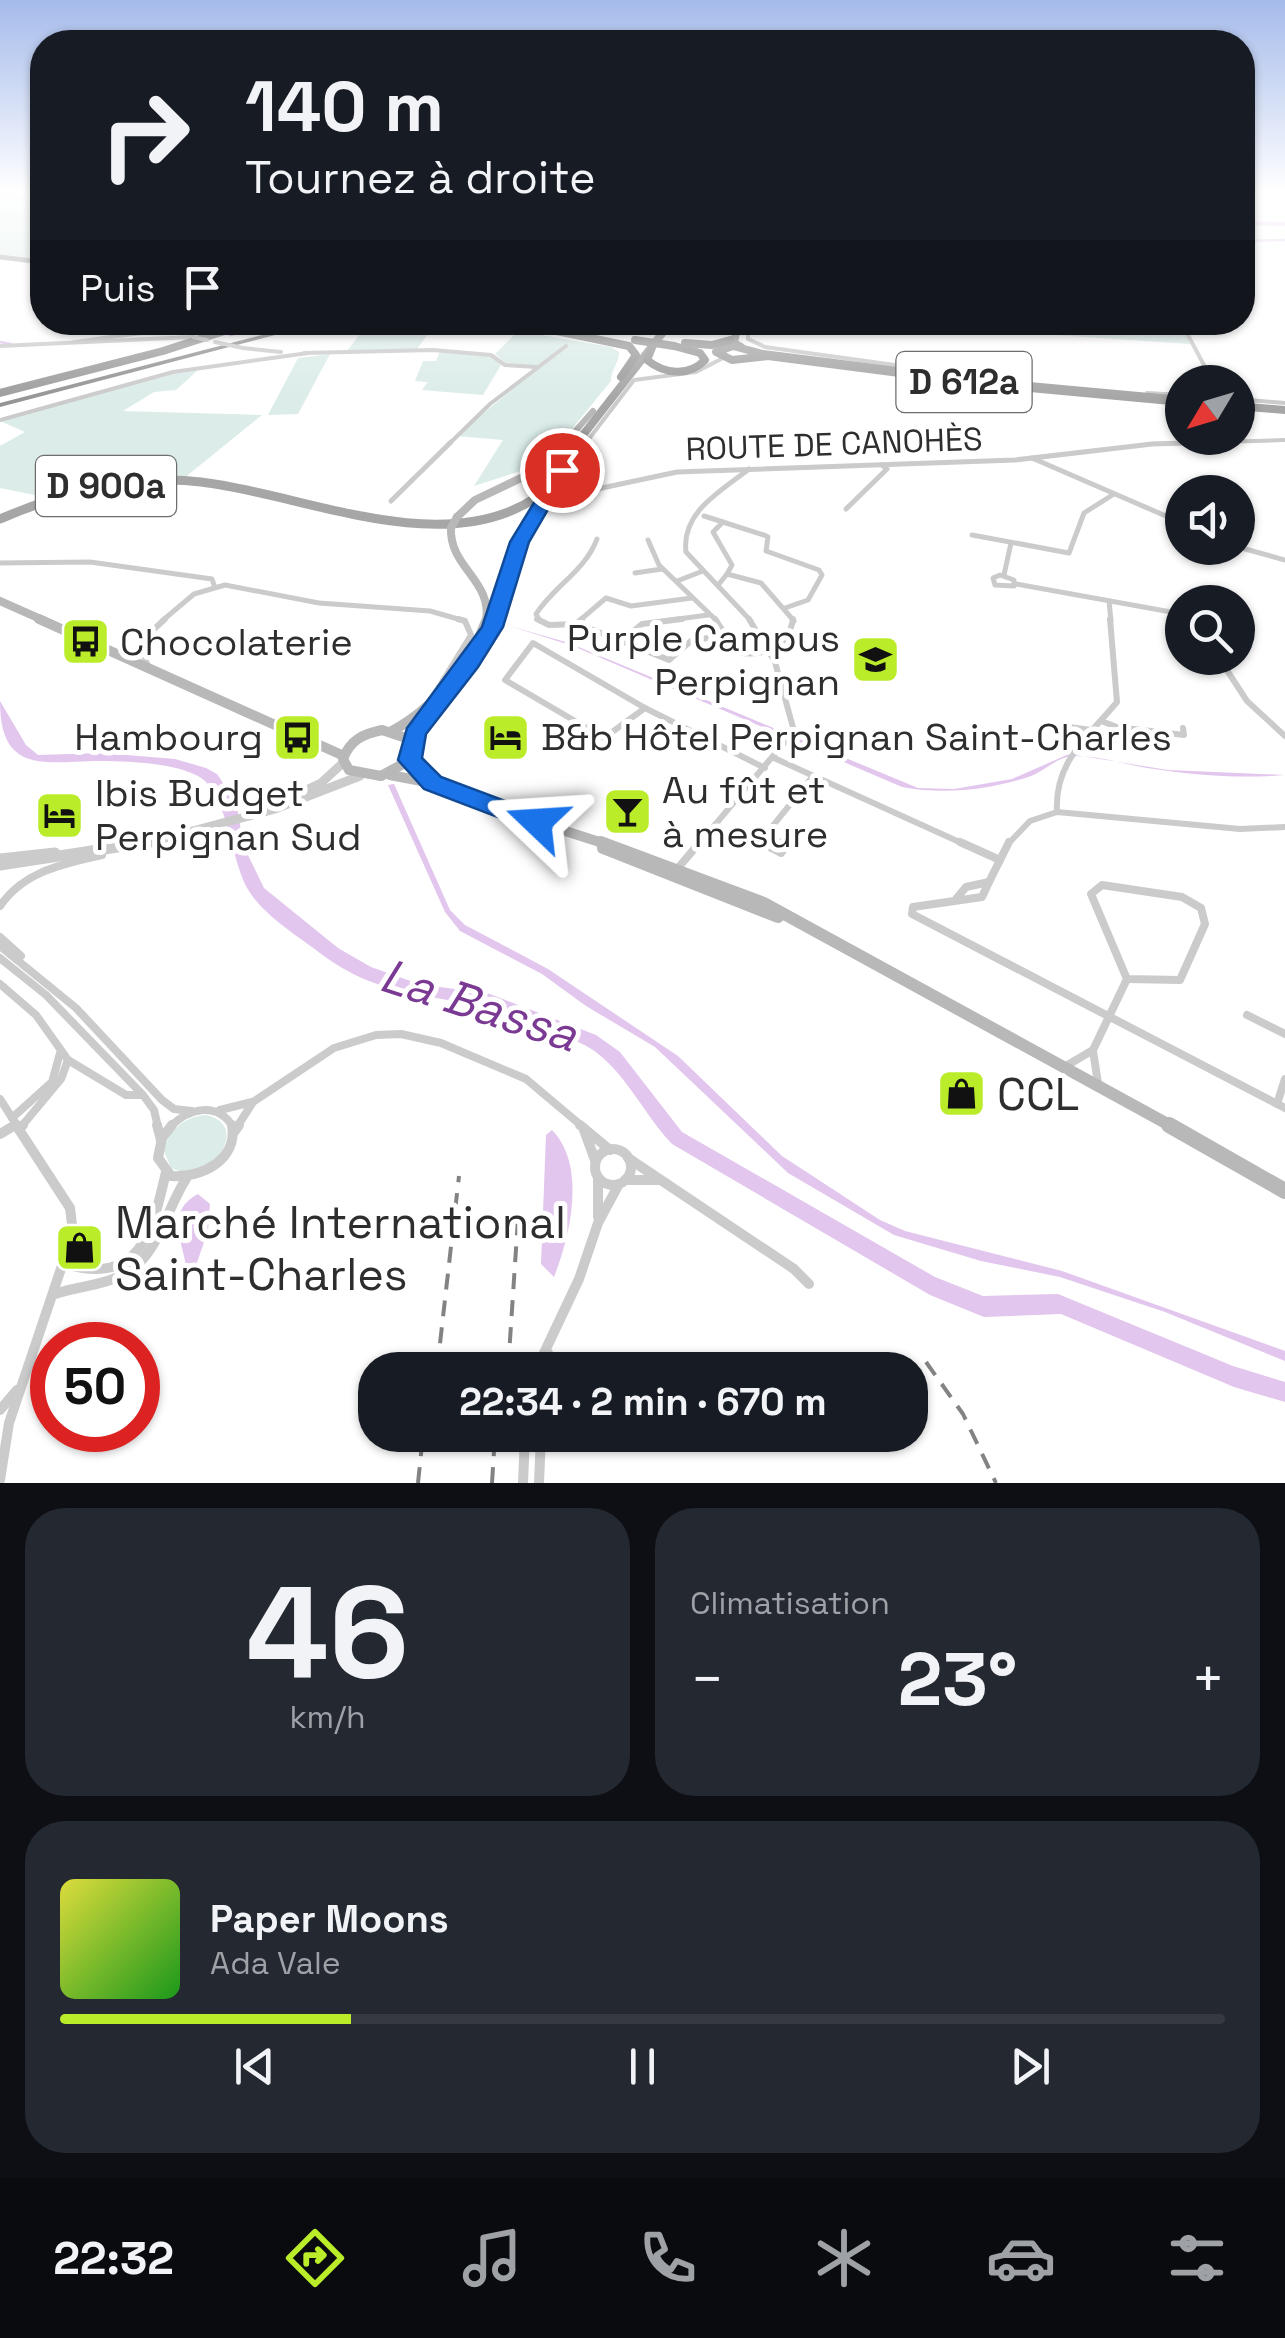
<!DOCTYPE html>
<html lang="fr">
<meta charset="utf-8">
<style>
body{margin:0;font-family:"Space Grotesk",sans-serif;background:#242831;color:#f1f3f6;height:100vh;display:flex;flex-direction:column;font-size:38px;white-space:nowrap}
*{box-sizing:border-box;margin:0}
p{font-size:32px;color:#9ea1a6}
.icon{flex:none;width:55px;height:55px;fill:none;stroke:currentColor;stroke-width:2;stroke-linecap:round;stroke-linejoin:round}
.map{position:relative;height:1483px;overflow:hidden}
.side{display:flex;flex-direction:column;gap:25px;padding:25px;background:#0d0f14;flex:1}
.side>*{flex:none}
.banner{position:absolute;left:30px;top:30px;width:1225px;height:305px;border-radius:40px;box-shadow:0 2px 8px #0004;background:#171b24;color:#f1f3f6;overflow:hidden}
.needle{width:65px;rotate:232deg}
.fabs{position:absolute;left:1165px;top:365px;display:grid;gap:20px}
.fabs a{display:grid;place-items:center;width:90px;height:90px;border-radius:50%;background:#171b24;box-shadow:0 2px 8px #0004;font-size:50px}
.speed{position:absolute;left:30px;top:1322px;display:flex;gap:20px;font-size:50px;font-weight:700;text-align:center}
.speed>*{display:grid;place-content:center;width:130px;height:130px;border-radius:50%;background:#171b24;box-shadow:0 2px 8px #0004;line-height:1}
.speed .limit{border:15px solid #d22;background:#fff;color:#111}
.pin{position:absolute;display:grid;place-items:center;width:85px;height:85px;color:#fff;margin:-42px;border:5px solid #fff;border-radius:50%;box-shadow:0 2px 10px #0007}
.me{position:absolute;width:110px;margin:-55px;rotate:290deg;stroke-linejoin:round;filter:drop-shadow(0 0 8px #0008)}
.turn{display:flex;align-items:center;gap:35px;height:210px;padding:0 50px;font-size:45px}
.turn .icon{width:130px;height:130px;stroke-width:2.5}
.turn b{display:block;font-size:70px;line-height:85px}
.then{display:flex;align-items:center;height:95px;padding:0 50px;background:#0003;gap:20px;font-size:38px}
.big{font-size:75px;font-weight:800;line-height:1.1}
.side .card{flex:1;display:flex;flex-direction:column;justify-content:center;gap:15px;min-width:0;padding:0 35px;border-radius:40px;background:#242831}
.side .dial{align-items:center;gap:0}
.dial b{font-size:130px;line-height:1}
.song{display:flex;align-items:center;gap:30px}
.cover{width:120px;height:120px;border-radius:15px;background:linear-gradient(135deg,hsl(60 70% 55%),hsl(120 70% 35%))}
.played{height:10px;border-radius:5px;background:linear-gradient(90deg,#baec29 25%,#363941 25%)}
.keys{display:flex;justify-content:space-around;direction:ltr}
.heat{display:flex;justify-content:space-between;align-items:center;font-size:55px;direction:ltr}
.side .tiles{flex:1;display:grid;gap:25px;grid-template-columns:1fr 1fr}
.card:last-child{grid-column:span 2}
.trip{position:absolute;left:358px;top:1352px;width:570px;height:100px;border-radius:40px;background:#171b24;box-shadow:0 2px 8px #0004;font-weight:800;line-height:100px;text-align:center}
.tab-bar{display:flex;height:160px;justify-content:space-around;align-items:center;background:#090b0e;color:#9ea1a6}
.tab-bar .icon{width:70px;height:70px}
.tab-bar .selected{color:#baec29}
.tab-bar b{font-size:45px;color:#f1f3f6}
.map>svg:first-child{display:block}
.green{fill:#dbece9}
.water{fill:#e2c6ed}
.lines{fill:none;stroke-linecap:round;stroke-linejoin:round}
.stream{stroke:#e2c6ed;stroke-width:2.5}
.canal{stroke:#e2c6ed;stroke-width:4}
.minor-far5{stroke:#cbcbcb;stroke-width:2.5}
.minor-far4{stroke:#cbcbcb;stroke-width:4}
.minor-far3{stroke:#cbcbcb;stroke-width:5}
.minor-far2{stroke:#cbcbcb;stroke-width:6}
.minor-far1{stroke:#cbcbcb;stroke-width:8}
.minor{stroke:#cbcbcb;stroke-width:10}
.tertiary-far1{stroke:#cbcbcb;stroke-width:9}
.tertiary{stroke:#cbcbcb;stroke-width:11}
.secondary-far4{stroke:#b8b8b8;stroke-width:6}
.secondary-far3{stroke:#b8b8b8;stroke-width:8}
.secondary-far2{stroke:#b8b8b8;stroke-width:10}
.secondary-far1{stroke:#b8b8b8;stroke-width:12}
.secondary{stroke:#b8b8b8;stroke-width:16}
.primary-far2{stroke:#a6a6a6;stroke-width:8}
.primary-far1{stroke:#a6a6a6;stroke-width:9}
.primary{stroke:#a6a6a6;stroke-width:11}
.trunk-far1{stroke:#9e9e9e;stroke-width:5}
.trunk{stroke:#9e9e9e;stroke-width:8}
.motorway{fill:#959595;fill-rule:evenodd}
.rail{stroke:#838383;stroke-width:4;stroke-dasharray:16 11;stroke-linecap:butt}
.minor-bridge{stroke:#cbcbcb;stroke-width:4}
.secondary-bridge{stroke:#b8b8b8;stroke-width:8}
.trunk-bridge{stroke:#9e9e9e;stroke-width:8}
.route{fill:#1a73e8;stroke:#114b97;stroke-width:2.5}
.labels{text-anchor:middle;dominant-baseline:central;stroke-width:10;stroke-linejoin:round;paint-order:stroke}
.far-street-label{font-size:32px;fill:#2e2e2e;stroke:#fff}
.shield{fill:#fff;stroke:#6d6d6d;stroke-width:2.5}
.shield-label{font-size:35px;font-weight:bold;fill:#2e2e2e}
.poi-label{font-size:38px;fill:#2e2e2e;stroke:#fff;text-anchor:start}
.near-poi-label{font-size:45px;fill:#2e2e2e;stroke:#fff;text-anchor:start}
.near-water-label{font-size:48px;font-style:italic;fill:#7a3993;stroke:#fff}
</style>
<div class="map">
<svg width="1285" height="1483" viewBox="0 0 1285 1483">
<rect width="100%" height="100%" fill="#fff"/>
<g class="green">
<polygon points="0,193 42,193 42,259 0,254"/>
<polygon points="352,323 436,323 417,349 347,351 364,329 316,332"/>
<polygon points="1055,323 1179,323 1182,327 1159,327 1162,333 1186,335 1190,344 1057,335"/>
<path d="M518,331L611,347L619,352C619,364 611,369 611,381L553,452L536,466L474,486L503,440L456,436L538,368L506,363L495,354Z"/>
<polygon points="440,351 490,355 501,365 483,395 422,390 428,382 415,381 423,361 436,361"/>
<polygon points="330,354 298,414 268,415 298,358"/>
<polygon points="197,371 176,390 154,392 123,411 262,415 183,479 49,498 0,488 0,446 25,432 0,421 177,373"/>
<path d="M206,1115C253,1125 210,1187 171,1168L164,1151C168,1130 184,1117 206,1115Z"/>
</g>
<g class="water">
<path d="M503,624L569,643L918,788L954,789L1012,779L1069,754L1168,770L1285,775C1239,779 1193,775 1147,768C1124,764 1096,755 1072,756C1058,757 1044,771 1031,776C990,790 945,795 902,787L573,646Z"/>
<path d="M0,701L26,745L38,755L102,753L175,759L206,768L217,774L236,802L244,847L264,888L338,948L371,967L419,984L490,994L596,1035L620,1052L682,1132L935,1277L983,1296L1058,1294L1233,1366L1285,1382V1402L1234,1387L1061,1314L984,1317L930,1295L672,1144C644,1115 623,1067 588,1047C565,1034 507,1012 481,1006C422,994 376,994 324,956C301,938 264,916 249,891C229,858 229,793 198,776C172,762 123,761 93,761C40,763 0,771 0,701Z"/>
<polygon points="394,784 450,910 465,925 548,969 678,1056 782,1156 880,1220 905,1231 1062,1271 1285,1351 1285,1361 1165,1312 1060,1277 981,1261 894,1235 788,1173 655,1047 586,1006 542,974 460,931 445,912 388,785"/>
<path d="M552,1130C587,1166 570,1236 554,1277L541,1264L546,1135Z"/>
<path d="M198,1194L210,1204L208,1231L194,1271L187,1273C185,1246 163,1212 198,1194Z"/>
</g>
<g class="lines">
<g class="stream">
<polyline points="1242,241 1285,240"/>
<polyline points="158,333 206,332"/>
<polyline points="230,335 290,322"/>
<polyline points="0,342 11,344"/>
</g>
<polyline class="canal" points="1242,223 1285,224"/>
<polyline class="minor-far5" points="0,197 10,193"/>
<g class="minor-far4">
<polyline points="749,322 748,339 765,347 1010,381"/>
<polyline points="1181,322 1213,382"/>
<polyline points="74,342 171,329"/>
<polyline points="0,346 193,337"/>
<polyline points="243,348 281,352"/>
<polyline points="304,353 433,350 491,355 505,365 537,367"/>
<polyline points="1147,393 1182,395"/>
<polyline points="1238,399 1285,403"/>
<polyline points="0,420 173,372 308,353"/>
<polyline points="449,444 490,404 566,346"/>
<polyline points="585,444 634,380 696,372 723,358"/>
<polyline points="1149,444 1285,440"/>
</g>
<g class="minor-far3">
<polyline points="587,442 563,483 583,492 677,472 1015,460 1152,444 1223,442"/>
<polyline points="1032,458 1182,523"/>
<path d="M749,469C721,491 681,512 686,552L751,621"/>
<polyline points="391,501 451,442"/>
<polyline points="846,509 887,469 882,465"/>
<polyline points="704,516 764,535 768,537 766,551 819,570 822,575 808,600 785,608"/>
<polyline points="723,522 713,532 732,565 727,574"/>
<polyline points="972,535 1069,553 1084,513 1114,494"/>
<polyline points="648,540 659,565 717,621"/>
<polyline points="1238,547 1285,560"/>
<polyline points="0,563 90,562 212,579 214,585"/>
<polyline points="635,573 662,569"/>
<polygon points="1000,575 1014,580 1014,586 995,585 993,578"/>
<polyline points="1004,575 1011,543"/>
<polyline points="677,581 703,571"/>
<polyline points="719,584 727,574 761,583 794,621"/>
<polyline points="1016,584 1182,614"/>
<polyline points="1109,601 1111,621"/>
<polyline points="162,621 194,594 225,585 319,603 430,611 465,621"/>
<path d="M540,621L536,614C554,586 585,571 597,539"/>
<polyline points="579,621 606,598 631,606 692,598"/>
<polyline points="663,621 708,615"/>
</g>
<g class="minor-far2">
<polyline points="537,619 549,625 578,624"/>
<path d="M715,619L737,652C763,658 789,646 793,619"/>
<polyline points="577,623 582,619"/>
<polyline points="578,624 669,660 691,641 724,635"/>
<polyline points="620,642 642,624 682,619"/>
<polygon points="533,643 645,708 604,738 505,680"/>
<polyline points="1219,658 1247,701 1285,736"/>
<polyline points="148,666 139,643 165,619"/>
<polyline points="434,695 471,635 465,621 458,619"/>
<polyline points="645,708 765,768"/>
<polyline points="1101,721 1117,727 1184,735 1183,728"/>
<polyline points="1055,725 1091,730"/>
<polyline points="774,758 966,845"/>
<path d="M1057,812C1054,762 1087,738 1117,702L1110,619"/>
<polyline points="765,836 786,845"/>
<polyline points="698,845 794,731 775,662 749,619"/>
<polyline points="762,845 759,843 813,776"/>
<polyline points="1007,845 1030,821 1057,812 1240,829 1285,827"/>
</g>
<g class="minor-far1">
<polyline points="760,842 781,853 787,845 780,842"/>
<polyline points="960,842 1000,860"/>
<polyline points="678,868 700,842"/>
<polyline points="989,882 1009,842"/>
<polygon points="1102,885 1182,897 1201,908 1205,924 1180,980 1127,979 1091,894"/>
<polyline points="956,899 966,887 989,882 982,897 913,907 912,914 1285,1108"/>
<path d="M0,906C24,871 63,864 102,855"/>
<polyline points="0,937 21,956"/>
<polyline points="0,946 76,1008 162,1100 174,1109 192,1111"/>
<polyline points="0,958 46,995 143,1095 154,1110 158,1127"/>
<polyline points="0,984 36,1015 68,1060 126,1095 142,1095"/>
<polyline points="1247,1015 1285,1034"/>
<polyline points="1093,1050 1127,979"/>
<polyline points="1093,1051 1098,1083"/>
<polyline points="1066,1066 1093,1050"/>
<polyline points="0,1099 18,1127"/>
<polyline points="1277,1104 1285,1079"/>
<polyline points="220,1110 252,1102"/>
<polyline points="12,1118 52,1082 60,1053"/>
<polyline points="11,1127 16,1124"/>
<polyline points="21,1127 61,1079 68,1060"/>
<path d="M170,1127C189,1108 217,1101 233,1127"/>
<polyline points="237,1127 253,1102 334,1048 376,1035 401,1034 441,1043 526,1079 583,1127"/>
</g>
<g class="minor">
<polyline points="157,1125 161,1140"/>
<path d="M172,1125L162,1138L158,1158L171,1176C202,1178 238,1160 232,1125"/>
<polyline points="580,1125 610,1150"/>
<polyline points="19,1129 23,1125"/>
<polyline points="584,1130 595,1160"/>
<polyline points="234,1132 239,1125"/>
<polyline points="0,1134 15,1125"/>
<circle cx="613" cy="1167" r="18"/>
<polyline points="628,1158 794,1269 809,1284"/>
<polyline points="598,1179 598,1217"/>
<polyline points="625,1180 659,1180"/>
<path d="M65,1264C140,1286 152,1233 166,1172"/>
<path d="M55,1294C77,1286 102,1286 123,1275C159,1256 165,1211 186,1179"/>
<polyline points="536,1370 579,1279 598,1223 619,1184"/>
<polyline points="545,1370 548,1353"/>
<polyline points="0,1410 17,1390"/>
<polyline points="0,1480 9,1423 73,1233 70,1208 16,1125"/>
<polyline points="523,1483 525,1435"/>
<polyline points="539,1483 541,1435"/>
</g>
<g class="tertiary-far1">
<polyline points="302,792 321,783 344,762"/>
<polyline points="140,845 275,809 360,776"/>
</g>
<g class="tertiary">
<polyline points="0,859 55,853"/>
<polyline points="0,865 150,842"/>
</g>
<polyline class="secondary-far4" points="564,444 593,411"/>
<g class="secondary-far3">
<polyline points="457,517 475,500 544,467 566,442"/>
<path d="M451,528C449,567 493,581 486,621"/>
<polyline points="0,601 45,621"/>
</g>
<g class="secondary-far2">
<polyline points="39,619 344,756"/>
<path d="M382,730L409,739L413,746L410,760L381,776L349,770L343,759C350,740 363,734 382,730Z"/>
<path d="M392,731C435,708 470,664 487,619"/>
<polyline points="390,775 432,783 541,824"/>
<polyline points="537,822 609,845"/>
</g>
<g class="secondary-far1">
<polyline points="601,842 764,903 1173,1127"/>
<polyline points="603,848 778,917"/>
</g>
<polyline class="secondary" points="1169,1125 1285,1191"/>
<g class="primary-far2">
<polyline points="738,322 734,343 741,347"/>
<polyline points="1182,400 985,382 763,354 733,346 716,352 732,360 768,356 985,384 1182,402"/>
<polyline points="1238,406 1285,410"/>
<polyline points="576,444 671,322"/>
</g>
<g class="primary-far1">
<path d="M0,519C63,492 132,474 201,482C304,494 442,561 537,497C556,484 566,460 578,442"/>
<polyline points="494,621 519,542 548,493"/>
</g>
<polyline class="primary" points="413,746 415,733 471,662 495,619"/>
<polyline class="trunk-far1" points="0,257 42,262"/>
<g class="trunk">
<polyline points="513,322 629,346 636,355 621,377"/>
<polyline points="685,343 712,345 730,340"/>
<path d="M653,345L647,360C664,374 689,377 705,360L700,353L674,346"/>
<polyline points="0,393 163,351 252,322"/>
</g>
<polygon class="motorway" points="312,322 325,322 0,407 0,403"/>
<g class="rail">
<polyline points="926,1362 963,1414 996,1483"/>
<polyline points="437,1370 459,1176"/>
<polyline points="508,1370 518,1219"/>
<polyline points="418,1483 423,1435"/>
<polyline points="492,1483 495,1435"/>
</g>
<g class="minor-bridge">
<polyline points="193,337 207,340"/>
<polyline points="215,342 243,348"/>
</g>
<polyline class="secondary-bridge" points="451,528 457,517"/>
<polyline class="trunk-bridge" points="635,340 674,346"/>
</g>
<linearGradient id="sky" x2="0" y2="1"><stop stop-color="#a5bbea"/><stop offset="0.48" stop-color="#fff"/><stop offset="1" stop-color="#fff" stop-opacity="0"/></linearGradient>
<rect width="1285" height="400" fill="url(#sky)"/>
<polygon class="route" points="562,465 571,470 529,542 503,627 478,667 426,734 422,758 441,777 545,816 549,822 545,829 537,832 424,789 398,760 407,728 482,627 510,542 554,470"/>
<defs>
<symbol id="bus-square" viewBox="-11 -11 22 22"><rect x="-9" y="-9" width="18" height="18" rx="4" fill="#baec29" stroke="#fff"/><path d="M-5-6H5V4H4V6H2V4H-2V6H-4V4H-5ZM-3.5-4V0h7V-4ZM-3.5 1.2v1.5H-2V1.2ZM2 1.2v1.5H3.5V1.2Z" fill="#111"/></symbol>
<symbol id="university-square" viewBox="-11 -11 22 22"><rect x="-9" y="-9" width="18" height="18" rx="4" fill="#baec29" stroke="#fff"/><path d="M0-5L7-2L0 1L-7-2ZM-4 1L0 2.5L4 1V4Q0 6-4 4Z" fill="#111"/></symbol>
<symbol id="hotel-square" viewBox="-11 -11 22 22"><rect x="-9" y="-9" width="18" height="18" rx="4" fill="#baec29" stroke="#fff"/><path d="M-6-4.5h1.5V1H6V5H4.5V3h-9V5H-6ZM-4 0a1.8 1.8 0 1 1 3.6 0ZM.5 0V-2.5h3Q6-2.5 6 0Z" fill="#111"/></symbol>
<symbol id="bar-square" viewBox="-11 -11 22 22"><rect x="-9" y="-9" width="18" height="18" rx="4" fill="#baec29" stroke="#fff"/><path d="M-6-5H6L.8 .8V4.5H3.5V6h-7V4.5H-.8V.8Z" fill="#111"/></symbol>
<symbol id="shop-square" viewBox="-11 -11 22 22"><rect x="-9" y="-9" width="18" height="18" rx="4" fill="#baec29" stroke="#fff"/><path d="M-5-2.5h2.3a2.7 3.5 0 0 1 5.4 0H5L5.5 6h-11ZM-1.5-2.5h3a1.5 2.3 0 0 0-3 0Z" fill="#111"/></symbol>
</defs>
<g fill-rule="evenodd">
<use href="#bus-square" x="58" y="614" width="55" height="55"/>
<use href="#university-square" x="848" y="632" width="55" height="55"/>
<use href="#bus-square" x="270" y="710" width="55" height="55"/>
<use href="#hotel-square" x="478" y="710" width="55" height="55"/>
<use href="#bar-square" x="600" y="784" width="55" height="55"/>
<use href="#hotel-square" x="32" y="788" width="55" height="55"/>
<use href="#shop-square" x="934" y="1066" width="55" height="55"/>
<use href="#shop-square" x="52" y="1220" width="55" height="55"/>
</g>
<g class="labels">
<g class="far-street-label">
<text transform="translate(834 444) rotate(-2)">ROUTE DE CANOHÈS</text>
</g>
<g class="shield">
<rect x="896.5" y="352" width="135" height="60" rx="8"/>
<rect x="36" y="456" width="140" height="60" rx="8"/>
</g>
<g class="shield-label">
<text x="964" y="382">D 612a</text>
<text x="106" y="486">D 900a</text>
</g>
<g class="poi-label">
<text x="840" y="638" text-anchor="end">Purple Campus<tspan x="840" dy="44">Perpignan</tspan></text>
<text x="120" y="642">Chocolaterie</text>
<text x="263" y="737" text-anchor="end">Hambourg</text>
<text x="541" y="737">B&amp;b Hôtel Perpignan Saint-Charles</text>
<text x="662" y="790">Au fût et<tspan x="662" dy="44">à mesure</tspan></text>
<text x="95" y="793">Ibis Budget<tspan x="95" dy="44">Perpignan Sud</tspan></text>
</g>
<g class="near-poi-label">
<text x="997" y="1094">CCL</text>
<text x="115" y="1222">Marché International<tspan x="115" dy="52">Saint-Charles</tspan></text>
</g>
<g class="near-water-label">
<text transform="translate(479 1005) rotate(18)">La Bassa</text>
</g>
</g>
</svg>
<div class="fabs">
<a><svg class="needle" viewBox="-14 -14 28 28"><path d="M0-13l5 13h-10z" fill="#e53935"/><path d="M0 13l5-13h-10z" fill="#9ea1a6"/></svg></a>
<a><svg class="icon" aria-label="sound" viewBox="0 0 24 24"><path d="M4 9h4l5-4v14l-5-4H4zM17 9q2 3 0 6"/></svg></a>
<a><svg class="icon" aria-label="search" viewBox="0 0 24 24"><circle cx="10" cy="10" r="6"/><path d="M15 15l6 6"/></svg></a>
</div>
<div class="speed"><div class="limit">50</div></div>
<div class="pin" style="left:562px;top:470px;background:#d93025"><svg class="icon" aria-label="arrive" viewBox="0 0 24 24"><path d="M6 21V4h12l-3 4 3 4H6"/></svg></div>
<svg class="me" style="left:537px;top:822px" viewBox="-20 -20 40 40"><path d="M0-17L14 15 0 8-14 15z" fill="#1a73e8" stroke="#fff" stroke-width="4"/></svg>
<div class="trip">22:34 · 2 min · 670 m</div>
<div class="banner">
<div class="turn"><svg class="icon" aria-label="right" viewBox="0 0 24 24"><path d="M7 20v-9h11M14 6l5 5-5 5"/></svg><div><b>140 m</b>Tournez à droite</div></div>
<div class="then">Puis<svg class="icon" aria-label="arrive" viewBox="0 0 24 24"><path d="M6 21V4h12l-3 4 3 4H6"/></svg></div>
</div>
</div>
<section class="side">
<div class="tiles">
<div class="card dial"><b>46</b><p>km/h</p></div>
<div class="card"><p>Climatisation</p>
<div class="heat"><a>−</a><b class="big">23°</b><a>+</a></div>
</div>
<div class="card">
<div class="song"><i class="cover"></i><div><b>Paper Moons</b><p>Ada Vale</p></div></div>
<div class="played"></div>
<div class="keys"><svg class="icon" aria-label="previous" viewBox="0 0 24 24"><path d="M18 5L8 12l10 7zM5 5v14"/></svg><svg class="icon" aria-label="pause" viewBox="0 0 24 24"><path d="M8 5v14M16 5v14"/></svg><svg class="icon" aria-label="next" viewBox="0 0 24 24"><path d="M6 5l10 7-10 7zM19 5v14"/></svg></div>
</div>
</div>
</section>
<nav class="tab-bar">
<b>22:32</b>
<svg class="icon selected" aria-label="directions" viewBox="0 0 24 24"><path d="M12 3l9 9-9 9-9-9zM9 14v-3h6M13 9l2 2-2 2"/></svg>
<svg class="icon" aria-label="music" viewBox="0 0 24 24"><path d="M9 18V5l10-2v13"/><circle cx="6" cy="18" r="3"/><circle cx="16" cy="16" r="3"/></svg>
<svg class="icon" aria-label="phone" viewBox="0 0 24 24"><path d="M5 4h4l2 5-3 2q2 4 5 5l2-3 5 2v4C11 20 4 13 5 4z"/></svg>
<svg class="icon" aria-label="climate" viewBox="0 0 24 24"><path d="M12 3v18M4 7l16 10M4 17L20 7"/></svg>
<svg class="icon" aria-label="car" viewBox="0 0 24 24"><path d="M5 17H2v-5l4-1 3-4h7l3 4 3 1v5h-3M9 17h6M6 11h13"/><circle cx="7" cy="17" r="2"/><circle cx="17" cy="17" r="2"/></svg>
<svg class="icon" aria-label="filters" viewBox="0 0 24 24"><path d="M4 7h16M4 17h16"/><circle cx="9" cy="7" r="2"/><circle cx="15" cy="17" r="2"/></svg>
</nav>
